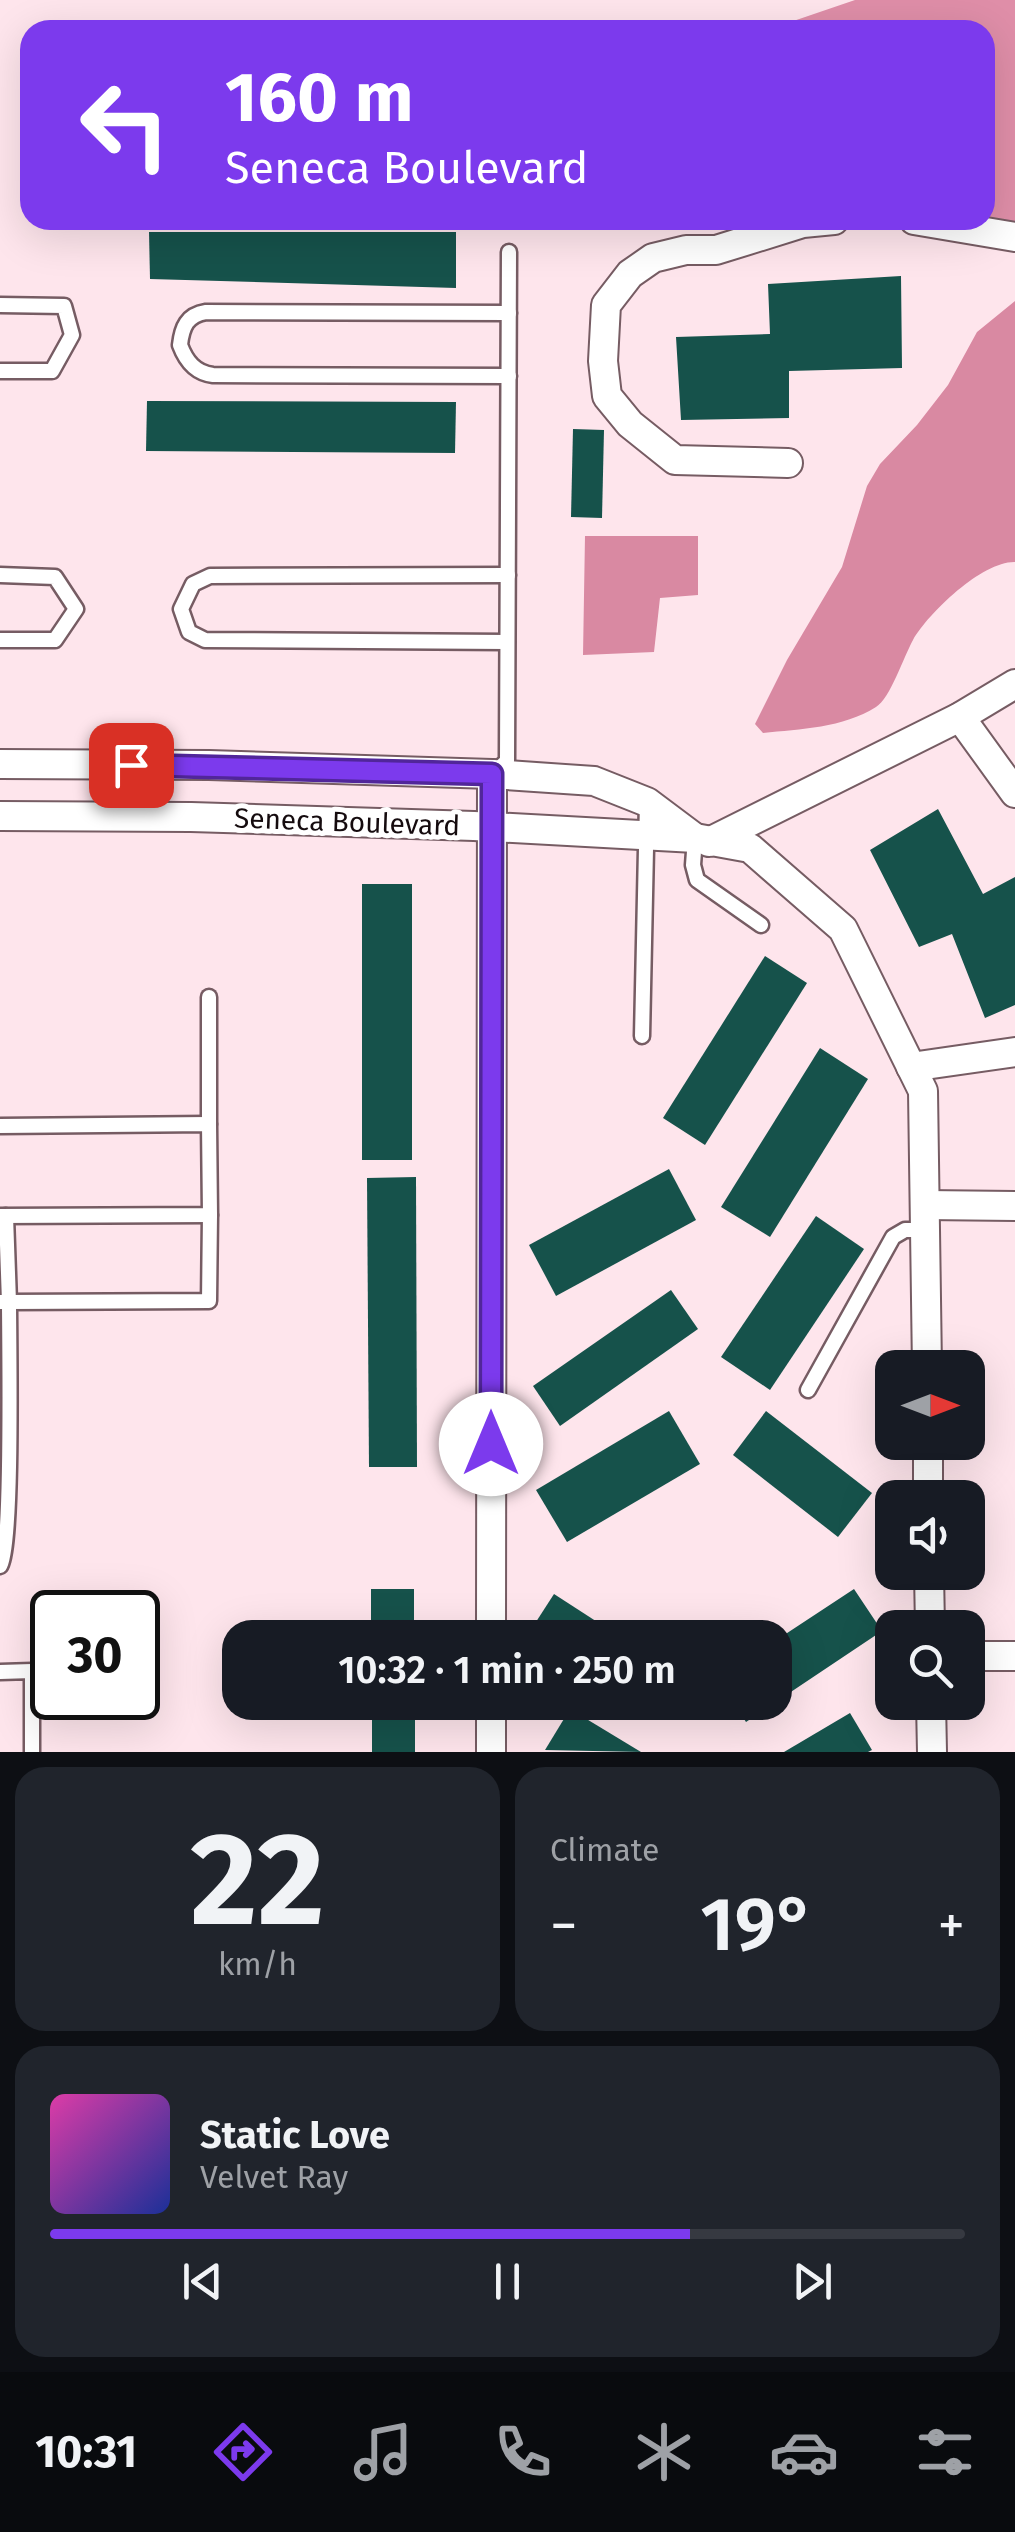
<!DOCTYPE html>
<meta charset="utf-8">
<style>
body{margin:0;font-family:"Fira Sans",sans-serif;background:#20242c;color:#f1f3f6;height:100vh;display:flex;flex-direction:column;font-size:38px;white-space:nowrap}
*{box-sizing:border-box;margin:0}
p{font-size:32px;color:#9ea1a6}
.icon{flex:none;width:55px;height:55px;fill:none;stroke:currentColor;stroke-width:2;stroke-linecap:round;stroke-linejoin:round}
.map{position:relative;height:1752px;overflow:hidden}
.side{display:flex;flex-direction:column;gap:15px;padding:15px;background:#0d0f14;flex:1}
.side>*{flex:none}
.banner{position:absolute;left:20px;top:20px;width:975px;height:210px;border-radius:30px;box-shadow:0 10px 40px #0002;background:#7c3aed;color:#fff;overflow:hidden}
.needle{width:65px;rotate:90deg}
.fabs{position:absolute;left:875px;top:1350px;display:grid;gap:20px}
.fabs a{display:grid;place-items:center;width:110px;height:110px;border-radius:20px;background:#171b24;box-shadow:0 10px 40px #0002;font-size:50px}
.speed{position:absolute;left:30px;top:1590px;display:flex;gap:20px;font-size:50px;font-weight:700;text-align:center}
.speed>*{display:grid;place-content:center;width:130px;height:130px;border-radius:50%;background:#171b24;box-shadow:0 10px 40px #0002;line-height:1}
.speed .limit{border:5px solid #111;border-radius:15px;background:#fff;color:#111}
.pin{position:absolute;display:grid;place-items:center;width:85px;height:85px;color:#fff;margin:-42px;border-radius:20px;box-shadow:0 5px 15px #0006}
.me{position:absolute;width:110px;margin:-55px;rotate:0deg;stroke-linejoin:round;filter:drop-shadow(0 0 8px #0008)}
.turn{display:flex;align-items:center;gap:35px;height:210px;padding:0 40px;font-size:45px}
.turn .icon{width:130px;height:130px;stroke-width:2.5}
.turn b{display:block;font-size:70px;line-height:85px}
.big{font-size:75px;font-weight:600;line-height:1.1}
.side .tile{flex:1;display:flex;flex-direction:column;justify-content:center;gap:15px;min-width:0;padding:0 35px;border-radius:30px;background:#20242c}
.side .dial{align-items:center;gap:0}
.dial b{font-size:130px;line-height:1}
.song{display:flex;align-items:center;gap:30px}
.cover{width:120px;height:120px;border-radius:15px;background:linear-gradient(135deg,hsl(320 70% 55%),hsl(230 70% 35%))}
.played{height:10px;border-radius:5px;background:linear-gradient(90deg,#7c3aed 70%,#363941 70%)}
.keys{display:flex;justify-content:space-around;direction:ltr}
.heat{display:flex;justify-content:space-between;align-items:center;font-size:55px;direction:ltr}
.side .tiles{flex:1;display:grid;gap:15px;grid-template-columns:1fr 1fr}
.tile:last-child{grid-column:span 2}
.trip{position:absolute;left:222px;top:1620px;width:570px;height:100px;border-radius:30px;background:#171b24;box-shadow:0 10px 40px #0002;font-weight:600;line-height:100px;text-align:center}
.tab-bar{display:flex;height:160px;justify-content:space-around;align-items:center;background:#090b0e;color:#9ea1a6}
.tab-bar .icon{width:70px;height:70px}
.tab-bar .on{color:#7c3aed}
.tab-bar b{font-size:45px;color:#f1f3f6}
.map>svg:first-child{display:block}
.forest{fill:#df8ea8}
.water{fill:#d989a2}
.building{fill:#16524b}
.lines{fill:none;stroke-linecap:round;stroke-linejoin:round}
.lane-casing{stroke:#765c63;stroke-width:19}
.street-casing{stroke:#765c63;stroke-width:32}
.lane{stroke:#fff;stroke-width:14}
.street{stroke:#fff;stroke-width:28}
.route-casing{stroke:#51269a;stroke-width:25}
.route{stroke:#7c3aed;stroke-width:18}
.labels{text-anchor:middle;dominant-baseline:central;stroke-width:10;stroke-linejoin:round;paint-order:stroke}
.street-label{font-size:28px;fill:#150b0e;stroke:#fff}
</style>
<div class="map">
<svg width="1015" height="1752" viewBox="0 0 1015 1752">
<rect width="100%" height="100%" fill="#fee5ec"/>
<polygon class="forest" points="855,0 1015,0 1015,230 985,220 985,30 767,30"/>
<g class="water">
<path d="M1015,301V562C983,561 929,612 913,640C904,656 890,699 876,707C843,728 800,729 763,733L755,724L787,660L842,567L867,486L880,464L917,425L948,385L977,332Z"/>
<polygon points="585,536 698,536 698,595 660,598 654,652 583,655"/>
</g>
<g class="building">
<polygon points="149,232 456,232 456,288 150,279"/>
<polygon points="901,276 902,368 789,371 789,418 681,420 676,337 770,334 768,284"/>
<polygon points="147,401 456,402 455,453 146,451"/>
<polygon points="573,429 604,430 602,518 571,517"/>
<polygon points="938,809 983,894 1015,877 1015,1005 985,1018 952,934 919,947 870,850"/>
<rect x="362" y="884" width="50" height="276"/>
<polygon points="765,956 807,983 705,1145 663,1118"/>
<polygon points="820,1048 868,1079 770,1237 721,1207"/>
<polygon points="669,1169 696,1220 556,1296 529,1245"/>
<polygon points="416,1177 417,1467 369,1467 367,1178"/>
<polygon points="816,1216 864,1249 770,1390 721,1357"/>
<polygon points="671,1290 698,1329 560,1426 533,1386"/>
<polygon points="669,1411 700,1464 567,1542 536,1490"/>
<polygon points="766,1411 872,1493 838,1537 733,1455"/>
<rect x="371" y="1589" width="43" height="49"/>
<polygon points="854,1589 882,1631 746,1722 733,1702 775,1702 775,1641"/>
<polygon points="554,1594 622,1638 553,1638 534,1625"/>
<rect x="372" y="1702" width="43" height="50"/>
<polygon points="570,1709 641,1752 545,1750"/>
<polygon points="850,1713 872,1750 868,1752 784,1752"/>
</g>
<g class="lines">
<defs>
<g id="lane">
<polyline points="0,305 64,306 72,335 52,371 0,371"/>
<path d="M509,313L206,312C187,315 182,327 180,345C186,361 195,373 213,375L509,376"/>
<polyline points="0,575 55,577 76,609 55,640 0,640"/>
<polyline points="507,642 205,640 189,632 181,609 193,584 210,576 508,575"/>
<polyline points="493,774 507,761 509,252"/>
<polyline points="695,838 693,865 697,880 761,925"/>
<polyline points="642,1036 647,802"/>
<polyline points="209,1124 209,997"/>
<polyline points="0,1126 209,1124 210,1215 0,1216"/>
<polyline points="1,1302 9,1302 6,1216"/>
<polyline points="808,1390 893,1237 905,1230 925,1230"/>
<path d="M0,1566C13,1550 9,1339 9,1302L209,1301L210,1215"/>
<polyline points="0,1672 32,1671 32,1752"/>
</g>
<g id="street">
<polyline points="914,220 1015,237"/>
<polyline points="788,463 675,460 630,424 607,396 603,361 606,305 630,274 653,258 686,250 716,250 803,223 834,220"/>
<polyline points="960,717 1015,793"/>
<polyline points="0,764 209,765 492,774 594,781 647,802 695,838"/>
<polyline points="0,816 191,817 474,826 695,838 750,848 843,929 923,1091 927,1368"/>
<polyline points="709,842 960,717 1015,684"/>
<polyline points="911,1067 1015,1052"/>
<polyline points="925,1205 1015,1206"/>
<polyline points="928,1442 928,1498"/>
<polyline points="929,1572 930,1628"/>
<polyline points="491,1638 492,774"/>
<polyline points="968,1656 1015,1656"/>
<polyline points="931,1702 932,1752"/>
<polyline points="491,1752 491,1702"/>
</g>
</defs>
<use href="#lane" class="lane-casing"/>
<use href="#street" class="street-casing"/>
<use href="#lane" class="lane"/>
<use href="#street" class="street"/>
</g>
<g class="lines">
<defs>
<polyline id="route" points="131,765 492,774 491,1444"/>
</defs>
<use href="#route" class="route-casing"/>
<use href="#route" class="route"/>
</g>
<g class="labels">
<g class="street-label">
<text transform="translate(347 822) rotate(2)">Seneca Boulevard</text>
</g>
</g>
</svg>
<div class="fabs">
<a><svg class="needle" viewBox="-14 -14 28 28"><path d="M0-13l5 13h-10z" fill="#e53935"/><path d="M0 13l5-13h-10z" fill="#9ea1a6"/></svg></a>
<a><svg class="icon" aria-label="sound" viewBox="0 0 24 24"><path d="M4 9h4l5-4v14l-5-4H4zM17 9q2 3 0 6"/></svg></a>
<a><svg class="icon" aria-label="search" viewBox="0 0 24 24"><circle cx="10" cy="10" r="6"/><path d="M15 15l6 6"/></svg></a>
</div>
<div class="speed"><div class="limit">30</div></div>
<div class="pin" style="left:131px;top:765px;background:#d93025"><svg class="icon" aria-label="arrive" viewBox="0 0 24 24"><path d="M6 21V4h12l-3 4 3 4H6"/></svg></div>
<svg class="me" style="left:491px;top:1444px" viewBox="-20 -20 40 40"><circle r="19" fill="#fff"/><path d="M0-13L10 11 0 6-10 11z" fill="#7c3aed"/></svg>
<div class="trip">10:32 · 1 min · 250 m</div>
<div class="banner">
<div class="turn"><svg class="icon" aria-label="left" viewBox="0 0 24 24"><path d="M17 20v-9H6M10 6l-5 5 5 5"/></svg><div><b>160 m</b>Seneca Boulevard</div></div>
</div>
</div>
<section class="side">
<div class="tiles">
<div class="tile dial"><b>22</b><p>km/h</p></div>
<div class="tile"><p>Climate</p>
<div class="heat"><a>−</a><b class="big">19°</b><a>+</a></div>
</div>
<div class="tile">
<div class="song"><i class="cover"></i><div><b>Static Love</b><p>Velvet Ray</p></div></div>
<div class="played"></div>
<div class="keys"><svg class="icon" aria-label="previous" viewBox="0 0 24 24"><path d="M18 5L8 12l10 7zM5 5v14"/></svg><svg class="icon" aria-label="pause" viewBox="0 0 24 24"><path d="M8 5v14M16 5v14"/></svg><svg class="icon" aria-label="next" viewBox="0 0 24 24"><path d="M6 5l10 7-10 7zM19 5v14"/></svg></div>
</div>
</div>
</section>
<nav class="tab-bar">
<b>10:31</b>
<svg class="icon on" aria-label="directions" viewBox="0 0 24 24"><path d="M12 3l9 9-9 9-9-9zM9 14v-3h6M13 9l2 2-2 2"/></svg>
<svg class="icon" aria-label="music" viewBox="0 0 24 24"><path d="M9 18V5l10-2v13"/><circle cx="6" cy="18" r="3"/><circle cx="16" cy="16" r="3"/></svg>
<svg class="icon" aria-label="phone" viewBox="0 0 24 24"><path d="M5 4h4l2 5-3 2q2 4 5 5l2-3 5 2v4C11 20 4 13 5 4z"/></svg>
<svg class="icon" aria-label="climate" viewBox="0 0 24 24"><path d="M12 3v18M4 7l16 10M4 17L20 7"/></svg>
<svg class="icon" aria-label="car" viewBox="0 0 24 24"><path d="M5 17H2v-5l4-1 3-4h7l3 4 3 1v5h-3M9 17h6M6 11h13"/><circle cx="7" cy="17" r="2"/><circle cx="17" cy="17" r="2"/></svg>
<svg class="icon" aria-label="filters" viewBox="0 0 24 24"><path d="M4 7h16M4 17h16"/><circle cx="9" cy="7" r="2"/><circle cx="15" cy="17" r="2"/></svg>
</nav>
